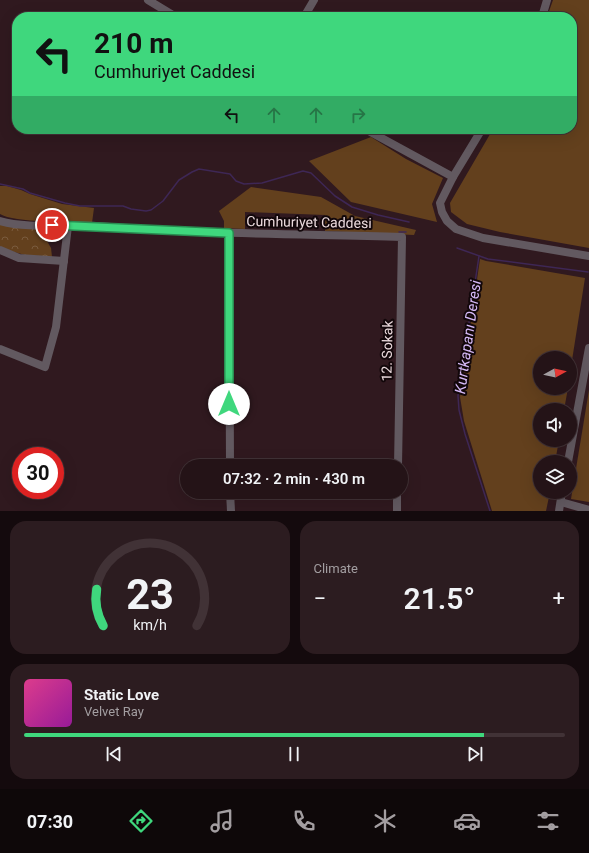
<!DOCTYPE html>
<meta charset="utf-8">
<style>
body{margin:0;font-family:Roboto,sans-serif;background:#2c1c20;color:#f1f3f6;height:100vh;display:flex;flex-direction:column;font-size:15px;white-space:nowrap}
*{box-sizing:border-box;margin:0}
p{font-size:13px;color:#a39ea1}
.icon{flex:none;width:22px;height:22px;fill:none;stroke:currentColor;stroke-width:2;stroke-linecap:round;stroke-linejoin:round}
.map{position:relative;height:511px;overflow:hidden}
.side{display:flex;flex-direction:column;gap:10px;padding:10px;background:#140a0d;flex:1}
.side>*{flex:none}
.guide{position:absolute;left:12px;top:12px;width:565px;height:122px;border-radius:16px;box-shadow:0 4px 16px #0002,0 0 0 1px #413236;background:#3fd77d;color:#111;overflow:hidden}
.needle{width:26px;rotate:82deg}
.fabs{position:absolute;left:533px;top:351px;display:grid;gap:8px}
.fabs a{display:grid;place-items:center;width:44px;height:44px;border-radius:50%;background:#241317;box-shadow:0 4px 16px #0002,0 0 0 1px #413236;font-size:20px}
.speed{position:absolute;left:12px;top:447px;display:flex;gap:8px;font-size:20px;font-weight:700;text-align:center}
.speed>*{display:grid;place-content:center;width:52px;height:52px;border-radius:50%;background:#241317;box-shadow:0 4px 16px #0002,0 0 0 1px #413236;line-height:1}
.speed .limit{border:6px solid #d22;background:#fff;color:#111}
.pin{position:absolute;display:grid;place-items:center;width:34px;height:34px;color:#fff;margin:-17px;border:2px solid #fff;border-radius:50%;box-shadow:0 1px 4px #0007}
.me{position:absolute;width:44px;margin:-22px;rotate:0deg;stroke-linejoin:round;filter:drop-shadow(0 0 3px #0008)}
.turn{display:flex;align-items:center;gap:14px;height:84px;padding:0 16px;font-size:18px}
.turn .icon{width:52px;height:52px;stroke-width:2.5}
.turn b{display:block;font-size:28px;line-height:34px}
.lanes{display:flex;align-items:center;height:38px;padding:0 16px;background:#0003;justify-content:center;gap:20px;direction:ltr}
.lanes .off{opacity:.35}
.big{font-size:30px;font-weight:600;line-height:1.1}
.side .card{flex:1;display:flex;flex-direction:column;justify-content:center;gap:6px;min-width:0;padding:0 14px;border-radius:16px;background:#2c1c20}
.side .dial{align-items:center;gap:0}
.dial svg{height:104px;overflow:visible;fill:none;stroke:#413236;stroke-width:7;stroke-linecap:round;text-anchor:middle}
.dial text{fill:#f1f3f6;stroke:none}
.song{display:flex;align-items:center;gap:12px}
.cover{width:48px;height:48px;border-radius:6px;background:linear-gradient(135deg,hsl(330 70% 55%),hsl(300 70% 35%))}
.played{height:4px;border-radius:2px;background:linear-gradient(90deg,#3fd77d 85%,#413236 85%)}
.keys{display:flex;justify-content:space-around;direction:ltr}
.heat{display:flex;justify-content:space-between;align-items:center;font-size:22px;direction:ltr}
.side .tiles{flex:1;display:grid;gap:10px;grid-template-columns:1fr 1fr}
.card:last-child{grid-column:span 2}
.trip{position:absolute;left:180px;top:459px;width:228px;height:40px;border-radius:20px;background:#241317;box-shadow:0 4px 16px #0002,0 0 0 1px #413236;font-weight:600;line-height:40px;text-align:center}
.tab-bar{display:flex;height:64px;justify-content:space-around;align-items:center;background:#0e0809;color:#a39ea1}
.tab-bar .icon{width:28px;height:28px}
.tab-bar .active{color:#3fd77d}
.tab-bar b{font-size:18px;color:#f1f3f6}
.map>svg:first-child{display:block}
.green{fill:#63401d}
.forest{fill:url(#forest-crowns)}
.lines{fill:none;stroke-linecap:round;stroke-linejoin:round}
.stream{stroke:#3e2755;stroke-width:1.5}
.minor{stroke:#625960;stroke-width:8}
.route-casing{stroke:#298c51;stroke-width:10}
.route{stroke:#3fd77d;stroke-width:7}
.labels{text-anchor:middle;dominant-baseline:central;stroke-width:4;stroke-linejoin:round;paint-order:stroke}
.street-label{font-size:14px;fill:#ecdbde;stroke:#12070a}
.water-label{font-size:15px;font-style:italic;fill:#d5b9f6;stroke:#12070a}
</style>
<div class="map">
<svg width="589" height="511" viewBox="0 0 589 511">
<defs>
<pattern id="forest-crowns" width="20" height="18" patternUnits="userSpaceOnUse"><rect width="20" height="18" fill="#63401d"/><path d="M2 6a3 3 0 1 1 6 0M12 15a3 3 0 1 1 6 0" fill="none" stroke="#7a5b3d"/></pattern>
</defs>
<rect width="100%" height="100%" fill="#30191f"/>
<g class="green">
<polygon points="553,0 589,0 589,248 500,232 467,224 451,212 450,203 493,129 572,129 572,17 547,17"/>
<polygon points="371,137 406,159 443,178 432,204 437,222 351,202 309,161"/>
<path d="M0,186H7L21,190L30,194L62,204L94,208L92,223C72,222 14,223 0,214Z"/>
<polygon points="251,187 321,197 355,216 416,230 414,235 325,231 325,215 245,212 245,229 224,228 224,221 219,211"/>
<polygon points="480,259 486,261 585,278 570,373 570,358 540,358 540,388 568,388 564,410 540,410 540,440 559,440 555,462 540,462 540,492 550,492 546,511 492,511 464,421 460,397"/>
<polygon points="589,390 589,502 571,499"/>
</g>
<polygon class="forest" points="0,224 40,229 51,248 52,257 25,255 0,248"/>
<g class="lines">
<g class="stream">
<polyline points="0,184 23,189 30,193 65,203 80,206 123,206 131,209 146,211 151,210 163,201 179,180 192,172 199,169 230,174 236,181 244,184 262,183 303,171 311,173 335,196 352,207 378,215 409,222"/>
<polyline points="399,232 406,232"/>
<polyline points="457,248 488,259 588,272"/>
<polyline points="479,256 458,396 459,410 465,434 490,511"/>
</g>
<g class="minor">
<polyline points="148,0 176,17"/>
<polyline points="304,17 314,0"/>
<polyline points="542,17 547,0"/>
<polyline points="365,129 453,177"/>
<polyline points="482,129 453,177 440,203 442,212 447,221 456,229 483,238 589,256"/>
<path d="M0,221C27,229 67,224 96,226C198,234 300,234 402,237L398,466"/>
<polyline points="229,233 230,466"/>
<polyline points="0,250 19,258 64,261"/>
<polyline points="0,349 45,367 56,327 68,226"/>
<polyline points="568,462 589,348"/>
<polyline points="230,492 231,511"/>
<polyline points="561,502 589,510"/>
<polyline points="397,511 397,492"/>
<polyline points="559,511 562,492"/>
</g>
</g>
<g class="lines">
<defs>
<polyline id="route" points="52,225 229,233 229,404"/>
</defs>
<use href="#route" class="route-casing"/>
<use href="#route" class="route"/>
</g>
<g class="labels">
<g class="street-label">
<text transform="translate(309 222) rotate(1)">Cumhuriyet Caddesi</text>
<text transform="translate(387 351) rotate(-89)">12. Sokak</text>
</g>
<g class="water-label">
<text transform="translate(468 337) rotate(-82)">Kurtkapanı Deresi</text>
</g>
</g>
</svg>
<div class="fabs">
<a><svg class="needle" viewBox="-14 -14 28 28"><path d="M0-13l5 13h-10z" fill="#e53935"/><path d="M0 13l5-13h-10z" fill="#a39ea1"/></svg></a>
<a><svg class="icon" aria-label="sound" viewBox="0 0 24 24"><path d="M4 9h4l5-4v14l-5-4H4zM17 9q2 3 0 6"/></svg></a>
<a><svg class="icon" aria-label="layers" viewBox="0 0 24 24"><path d="M12 4l9 5-9 5-9-5zM3 14l9 5 9-5"/></svg></a>
</div>
<div class="speed"><div class="limit">30</div></div>
<div class="pin" style="left:52px;top:225px;background:#d93025"><svg class="icon" aria-label="arrive" viewBox="0 0 24 24"><path d="M6 21V4h12l-3 4 3 4H6"/></svg></div>
<svg class="me" style="left:229px;top:404px" viewBox="-20 -20 40 40"><circle r="19" fill="#fff"/><path d="M0-13L10 11 0 6-10 11z" fill="#3fd77d"/></svg>
<div class="trip">07:32 · 2 min · 430 m</div>
<div class="guide">
<div class="turn"><svg class="icon" aria-label="left" viewBox="0 0 24 24"><path d="M17 20v-9H6M10 6l-5 5 5 5"/></svg><div><b>210 m</b>Cumhuriyet Caddesi</div></div>
<div class="lanes"><svg class="icon" aria-label="left" viewBox="0 0 24 24"><path d="M17 20v-9H6M10 6l-5 5 5 5"/></svg><svg class="icon off" aria-label="ahead" viewBox="0 0 24 24"><path d="M12 20V5M6 11l6-6 6 6"/></svg><svg class="icon off" aria-label="ahead" viewBox="0 0 24 24"><path d="M12 20V5M6 11l6-6 6 6"/></svg><svg class="icon off" aria-label="right" viewBox="0 0 24 24"><path d="M7 20v-9h11M14 6l5 5-5 5"/></svg></div>
</div>
</div>
<section class="side">
<div class="tiles">
<div class="card dial"><svg viewBox="0 0 100 80">
<path d="M14 69A42 42 0 1 1 86 69"/>
<path d="M14 69A42 42 0 0 1 9 41" stroke="#3fd77d"/>
<text x="50" y="56" font-size="32" font-weight="700">23</text>
<text x="50" y="72" font-size="11">km/h</text>
</svg></div>
<div class="card"><p>Climate</p>
<div class="heat"><a>−</a><b class="big">21.5°</b><a>+</a></div>
</div>
<div class="card">
<div class="song"><i class="cover"></i><div><b>Static Love</b><p>Velvet Ray</p></div></div>
<div class="played"></div>
<div class="keys"><svg class="icon" aria-label="previous" viewBox="0 0 24 24"><path d="M18 5L8 12l10 7zM5 5v14"/></svg><svg class="icon" aria-label="pause" viewBox="0 0 24 24"><path d="M8 5v14M16 5v14"/></svg><svg class="icon" aria-label="next" viewBox="0 0 24 24"><path d="M6 5l10 7-10 7zM19 5v14"/></svg></div>
</div>
</div>
</section>
<nav class="tab-bar">
<b>07:30</b>
<svg class="icon active" aria-label="directions" viewBox="0 0 24 24"><path d="M12 3l9 9-9 9-9-9zM9 14v-3h6M13 9l2 2-2 2"/></svg>
<svg class="icon" aria-label="music" viewBox="0 0 24 24"><path d="M9 18V5l10-2v13"/><circle cx="6" cy="18" r="3"/><circle cx="16" cy="16" r="3"/></svg>
<svg class="icon" aria-label="phone" viewBox="0 0 24 24"><path d="M5 4h4l2 5-3 2q2 4 5 5l2-3 5 2v4C11 20 4 13 5 4z"/></svg>
<svg class="icon" aria-label="climate" viewBox="0 0 24 24"><path d="M12 3v18M4 7l16 10M4 17L20 7"/></svg>
<svg class="icon" aria-label="car" viewBox="0 0 24 24"><path d="M5 17H2v-5l4-1 3-4h7l3 4 3 1v5h-3M9 17h6M6 11h13"/><circle cx="7" cy="17" r="2"/><circle cx="17" cy="17" r="2"/></svg>
<svg class="icon" aria-label="filters" viewBox="0 0 24 24"><path d="M4 7h16M4 17h16"/><circle cx="9" cy="7" r="2"/><circle cx="15" cy="17" r="2"/></svg>
</nav>
